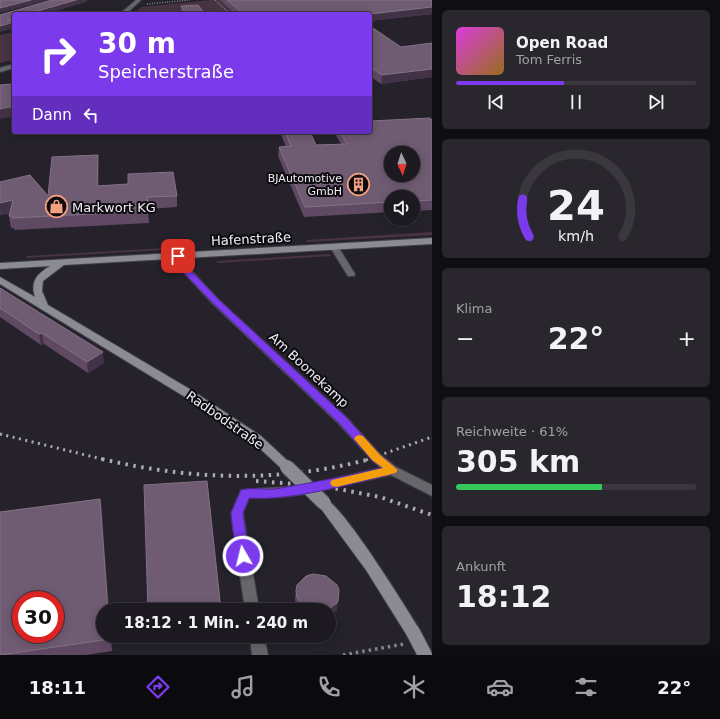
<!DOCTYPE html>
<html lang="de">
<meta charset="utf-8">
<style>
body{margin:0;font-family:"DejaVu Sans",sans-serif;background:#29272d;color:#f1f3f6;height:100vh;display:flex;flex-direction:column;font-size:15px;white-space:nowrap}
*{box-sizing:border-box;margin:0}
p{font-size:13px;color:#a0a1a5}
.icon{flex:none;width:22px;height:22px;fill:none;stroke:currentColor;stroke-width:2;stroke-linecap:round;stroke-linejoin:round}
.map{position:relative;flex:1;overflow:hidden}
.drawer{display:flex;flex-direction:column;gap:10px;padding:10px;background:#0f0e12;width:288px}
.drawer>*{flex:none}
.top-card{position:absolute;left:12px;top:12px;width:360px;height:122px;border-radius:4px;box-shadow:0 2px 10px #0003,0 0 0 1px #3a383e;background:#7c3aed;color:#fff;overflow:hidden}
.needle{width:26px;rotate:176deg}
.fabs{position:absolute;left:384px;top:146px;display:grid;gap:8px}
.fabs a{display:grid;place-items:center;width:36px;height:36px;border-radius:50%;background:#1c1a20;box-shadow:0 2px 10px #0003,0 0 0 1px #3a383e;font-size:20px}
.speed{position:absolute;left:12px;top:591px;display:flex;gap:8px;font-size:20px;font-weight:700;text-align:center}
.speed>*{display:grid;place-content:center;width:52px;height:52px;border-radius:50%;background:#1c1a20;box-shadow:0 2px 10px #0003,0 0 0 1px #3a383e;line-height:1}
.speed .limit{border:6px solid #d22;background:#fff;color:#111}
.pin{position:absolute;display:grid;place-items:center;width:34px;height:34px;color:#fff;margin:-17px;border-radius:8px;box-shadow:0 2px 6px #0006}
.me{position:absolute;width:44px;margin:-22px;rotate:352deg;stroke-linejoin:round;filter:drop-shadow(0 0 3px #0008)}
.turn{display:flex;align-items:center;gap:14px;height:84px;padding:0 20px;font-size:18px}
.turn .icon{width:52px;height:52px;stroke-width:2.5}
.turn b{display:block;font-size:28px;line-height:34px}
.then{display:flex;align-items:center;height:38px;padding:0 20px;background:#0003;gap:8px;font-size:15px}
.big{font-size:30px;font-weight:700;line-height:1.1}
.drawer .widget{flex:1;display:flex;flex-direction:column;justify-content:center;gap:6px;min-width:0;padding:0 14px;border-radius:6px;background:#29272d}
.drawer .dial{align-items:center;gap:0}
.dial svg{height:104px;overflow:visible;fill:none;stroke:#3a383e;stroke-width:7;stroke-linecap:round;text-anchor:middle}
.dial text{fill:#f1f3f6;stroke:none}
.song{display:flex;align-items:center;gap:12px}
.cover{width:48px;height:48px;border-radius:6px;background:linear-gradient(135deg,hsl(300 70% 55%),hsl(40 70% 35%))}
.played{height:4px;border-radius:2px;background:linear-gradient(90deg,#7c3aed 45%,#3a383e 45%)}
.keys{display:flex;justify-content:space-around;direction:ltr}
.heat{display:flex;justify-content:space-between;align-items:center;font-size:22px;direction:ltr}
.charge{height:6px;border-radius:3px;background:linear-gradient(90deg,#34c759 61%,#3a383e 0)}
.trip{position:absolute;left:96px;top:603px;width:240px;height:40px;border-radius:20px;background:#1c1a20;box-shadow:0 2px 10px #0003,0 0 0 1px #3a383e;font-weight:700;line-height:40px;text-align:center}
.tabs{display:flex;height:64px;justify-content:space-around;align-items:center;background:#0b0a0d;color:#a0a1a5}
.tabs .icon{width:28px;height:28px}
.tabs .current{color:#7c3aed}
.tabs b{font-size:18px;color:#f1f3f6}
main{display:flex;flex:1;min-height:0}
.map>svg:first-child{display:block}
.green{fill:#483440}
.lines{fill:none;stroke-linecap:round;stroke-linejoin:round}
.lane-casing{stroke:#413f47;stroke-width:2}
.street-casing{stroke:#413f47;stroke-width:2}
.secondary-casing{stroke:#413f47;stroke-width:2}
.path-far1{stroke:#87858c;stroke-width:1.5;stroke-dasharray:1 1.5;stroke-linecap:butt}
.path{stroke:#87858c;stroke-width:3.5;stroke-dasharray:2.5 4;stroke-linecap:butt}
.lane{fill:#66666b;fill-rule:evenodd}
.street{fill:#66666b;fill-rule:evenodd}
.secondary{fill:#8b8b93;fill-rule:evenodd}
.rail-far1{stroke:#aeabb2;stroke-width:3;stroke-dasharray:2 4.5;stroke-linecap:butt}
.rail{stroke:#aeabb2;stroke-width:4;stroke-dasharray:2.5 5.5;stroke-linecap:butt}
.secondary-bridge-casing{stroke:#413f47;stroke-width:16;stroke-linecap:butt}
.secondary-bridge{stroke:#8b8b93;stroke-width:14}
.wall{fill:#604963}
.shaded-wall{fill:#423246}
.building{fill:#6f5b72;stroke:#847286;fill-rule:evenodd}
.route{fill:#7c3aed;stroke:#51269a}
.slow{fill:#f59e0b}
.labels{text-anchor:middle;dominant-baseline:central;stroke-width:4;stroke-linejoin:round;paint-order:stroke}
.far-poi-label{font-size:11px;fill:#f0eef3;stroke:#0e0c10;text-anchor:end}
.poi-label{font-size:13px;fill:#f0eef3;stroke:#0e0c10;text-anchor:start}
.street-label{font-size:13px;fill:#f0eef3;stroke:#0e0c10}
</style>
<main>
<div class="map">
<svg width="432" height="655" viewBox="0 0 432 655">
<rect width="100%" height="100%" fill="#25222b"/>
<g class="green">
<polygon points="210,0 390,0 258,14 132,14 142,7"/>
<polygon points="14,32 14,60 0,63 0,35"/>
<polygon points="432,232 432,235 308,242 306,240"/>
<polygon points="181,247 181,249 26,258 27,256"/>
<polygon points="329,254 332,256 217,263 217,261"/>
</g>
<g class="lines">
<defs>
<polygon id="lane" points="331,245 337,245 355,274 354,276 348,276 330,247"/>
<g id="street">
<polygon points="136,0 141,0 126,14 120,14"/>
<polygon points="14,64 14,68 0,72 0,68"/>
<polygon points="178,253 181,254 191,270 219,300 346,417 380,454 396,467 432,485 432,496 391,475 300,495 281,497 249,498 243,513 259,610 245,610 231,513 241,490 300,486 381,468 372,460 338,423 213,304 184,273 174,256"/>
<polygon points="250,636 264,636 268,655 252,655"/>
</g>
<g id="secondary">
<path d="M432,238V244L64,265L43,281L42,291L48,305L193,391L261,436L291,464L293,467L291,470L287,471L283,470L253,442L185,397L0,284V277L35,297C30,281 37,274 50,266L0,269V263Z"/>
<path d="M324,498C342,504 405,606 418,627L420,632L418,637L413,639L408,637L366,570L319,506L318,503L319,500Z"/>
</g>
</defs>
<use href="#lane" class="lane-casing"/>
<use href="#street" class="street-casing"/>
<use href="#secondary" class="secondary-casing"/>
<g class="path-far1">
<polyline points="215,0 229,13"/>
<polyline points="147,4 190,0"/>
</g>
<polyline class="path" points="343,655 404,644"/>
<use href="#lane" class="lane"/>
<use href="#street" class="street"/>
<use href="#secondary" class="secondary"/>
<g class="rail-far1">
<polyline points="0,434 106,460"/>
<polyline points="366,460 432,437"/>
</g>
<g class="rail">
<path d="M102,459C190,480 281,483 370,459"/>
<polyline points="256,481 322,486 380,497 432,515"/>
</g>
<defs>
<g id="secondary-bridge">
<polyline points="287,467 324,503"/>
<polyline points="413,632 425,655"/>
</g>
</defs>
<use href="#secondary-bridge" class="secondary-bridge-casing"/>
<use href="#secondary-bridge" class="secondary-bridge"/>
</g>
<g class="wall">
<polygon points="220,0 432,0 432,14 370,21 235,14"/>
<polygon points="181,6 205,14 182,14 181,13"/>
<polygon points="370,26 401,47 432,43 432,77 381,84 370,76"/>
<polygon points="432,120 432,210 413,211 413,197 391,197 391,212 304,217 278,156 279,147 286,147 280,132 310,132 316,145 341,144 334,132 370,132"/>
<polygon points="99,166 99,186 177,196 177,207 148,209 149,223 14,230 14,228 11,228 9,216 10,213 1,215 0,214 0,182 48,196"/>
<polygon points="0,288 104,363 88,373 44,344 41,345 0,317"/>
<polygon points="100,499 102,511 103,636 111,636 112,651 86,655 0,655 0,512"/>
<polygon points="296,591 337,610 329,617 329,610 299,610 296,606 295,599"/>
</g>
<g class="shaded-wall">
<polygon points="31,0 50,0 0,13 0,8"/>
<polygon points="76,0 87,0 87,2 45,14 27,14"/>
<polygon points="432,7 432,14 370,21 370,14"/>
<polygon points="14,18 14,28 0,32 0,26 7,20"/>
<polygon points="432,69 432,77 381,84 382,75"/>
<polygon points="14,106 14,116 0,119 0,109"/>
<polygon points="92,132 113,132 92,135"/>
<polygon points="98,155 99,166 99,197 97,186"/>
<polygon points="13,200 15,211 1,215 0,210 0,203"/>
<polygon points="42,333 44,344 41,345 39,334"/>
<polygon points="103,352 104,363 88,373 87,362"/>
<polygon points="100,499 102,511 109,610 108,610"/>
<polygon points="338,602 337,610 329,617 329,609"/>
<polygon points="110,636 111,636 112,651 110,639"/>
</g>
<g class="building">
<polygon points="0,0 31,0 0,8"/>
<polygon points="52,0 76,0 27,14 14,14 14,18 7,20 14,21 14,22 0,26 0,15"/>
<polygon points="227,0 432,0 432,7 370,14 234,14 242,13"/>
<polygon points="198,5 205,14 186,14 181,6"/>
<polygon points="370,26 401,47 432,43 432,69 382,75 370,67"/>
<polygon points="12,84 14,86 14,106 0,109 0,85"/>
<path d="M430,118L432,120V200L413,201V197H391V202L305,207L279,147L291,146L285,132H310L316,145L347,144L340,132H370V121ZM391,153H413V175H391Z"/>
<polygon points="98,155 97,186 128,184 128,174 173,172 177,196 147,197 149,211 12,218 13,216 9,216 13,200 0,203 0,182 30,175 48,196 52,157"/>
<polygon points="0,288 103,352 87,362 42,333 39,334 0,308"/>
<polygon points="207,481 221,610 148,610 144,485"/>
<path d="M100,499L108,610H103V636H110V639L0,655V512ZM21,600H55V634H21Z"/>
<polygon points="313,574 326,576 337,585 339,590 338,602 329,609 313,610 307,607 301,603 297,597 296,591 297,585 306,576"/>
</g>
<path class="route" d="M178,253L181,254L190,270L219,300L346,417L380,455L398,470L396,473L392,474C350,484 292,501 249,498L243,513L249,556L247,560L243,561L238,560L236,556L231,513L241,490C252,487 264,490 275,489C311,483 347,476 382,468L372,460L338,422L213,303L184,273L174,256Z"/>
<polygon class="slow" points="359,435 363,436 380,455 398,470 396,473 392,474 336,487 332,486 330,483 332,480 383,468 372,460 356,441 354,439 356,436"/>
<defs>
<symbol id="building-ring" viewBox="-11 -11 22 22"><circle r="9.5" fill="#0e0c10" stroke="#f2a080" stroke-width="1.5"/><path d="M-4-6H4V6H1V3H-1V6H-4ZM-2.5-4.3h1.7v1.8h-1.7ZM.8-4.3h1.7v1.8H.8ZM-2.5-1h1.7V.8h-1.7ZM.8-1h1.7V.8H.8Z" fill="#f2a080"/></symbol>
<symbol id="shop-ring" viewBox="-11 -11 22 22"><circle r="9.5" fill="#0e0c10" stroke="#f2a080" stroke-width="1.5"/><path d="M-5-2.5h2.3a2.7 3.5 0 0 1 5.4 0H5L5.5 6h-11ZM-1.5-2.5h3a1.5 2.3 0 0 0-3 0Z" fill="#f2a080"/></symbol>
</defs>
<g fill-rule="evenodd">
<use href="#building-ring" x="346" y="172" width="25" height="25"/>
<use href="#shop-ring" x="44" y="194" width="25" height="25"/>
</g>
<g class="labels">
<g class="far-poi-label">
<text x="342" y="178">BJAutomotive<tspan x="342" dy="13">GmbH</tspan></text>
</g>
<g class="poi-label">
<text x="72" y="207">Markwort KG</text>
</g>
<g class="street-label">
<text transform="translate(251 239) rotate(-3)">Hafenstraße</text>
<text transform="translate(309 370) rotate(43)">Am Boonekamp</text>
<text transform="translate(225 420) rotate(35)">Radbodstraße</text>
</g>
</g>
</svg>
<div class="fabs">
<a><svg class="needle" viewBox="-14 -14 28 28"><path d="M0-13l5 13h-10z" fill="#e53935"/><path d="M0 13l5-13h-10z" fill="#a0a1a5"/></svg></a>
<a><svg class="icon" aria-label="sound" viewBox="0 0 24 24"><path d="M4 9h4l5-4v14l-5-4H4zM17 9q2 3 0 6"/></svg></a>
</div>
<div class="speed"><div class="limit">30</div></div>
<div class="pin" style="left:178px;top:256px;background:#d93025"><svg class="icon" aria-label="arrive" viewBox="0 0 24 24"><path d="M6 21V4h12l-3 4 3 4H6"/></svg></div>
<svg class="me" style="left:243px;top:556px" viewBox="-20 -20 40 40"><circle r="17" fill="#7c3aed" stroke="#fff" stroke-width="3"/><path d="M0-11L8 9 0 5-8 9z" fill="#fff"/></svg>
<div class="trip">18:12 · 1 Min. · 240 m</div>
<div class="top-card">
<div class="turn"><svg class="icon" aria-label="right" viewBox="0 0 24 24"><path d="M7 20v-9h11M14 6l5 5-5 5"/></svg><div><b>30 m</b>Speicherstraße</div></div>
<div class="then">Dann<svg class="icon" aria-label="left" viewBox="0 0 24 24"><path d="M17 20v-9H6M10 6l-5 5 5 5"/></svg></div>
</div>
</div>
<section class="drawer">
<div class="widget">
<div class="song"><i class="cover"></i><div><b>Open Road</b><p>Tom Ferris</p></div></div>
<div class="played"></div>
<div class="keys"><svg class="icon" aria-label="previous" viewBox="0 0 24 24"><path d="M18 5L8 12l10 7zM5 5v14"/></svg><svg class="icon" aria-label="pause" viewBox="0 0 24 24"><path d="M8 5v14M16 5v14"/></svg><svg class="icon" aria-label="next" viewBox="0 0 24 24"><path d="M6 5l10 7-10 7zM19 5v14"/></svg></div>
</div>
<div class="widget dial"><svg viewBox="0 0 100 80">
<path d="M14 69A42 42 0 1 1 86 69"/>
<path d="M14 69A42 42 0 0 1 9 40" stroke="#7c3aed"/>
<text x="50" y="56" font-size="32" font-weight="700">24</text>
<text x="50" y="72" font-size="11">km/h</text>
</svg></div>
<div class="widget"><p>Klima</p>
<div class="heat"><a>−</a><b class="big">22°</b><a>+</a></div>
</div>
<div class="widget"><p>Reichweite · 61%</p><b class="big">305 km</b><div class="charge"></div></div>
<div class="widget"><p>Ankunft</p><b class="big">18:12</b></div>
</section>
</main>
<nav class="tabs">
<b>18:11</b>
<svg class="icon current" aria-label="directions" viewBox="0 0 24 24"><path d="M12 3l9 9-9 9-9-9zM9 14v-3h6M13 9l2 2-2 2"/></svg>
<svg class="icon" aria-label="music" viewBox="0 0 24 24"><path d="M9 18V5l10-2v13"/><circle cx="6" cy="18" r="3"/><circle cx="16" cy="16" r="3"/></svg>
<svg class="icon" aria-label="phone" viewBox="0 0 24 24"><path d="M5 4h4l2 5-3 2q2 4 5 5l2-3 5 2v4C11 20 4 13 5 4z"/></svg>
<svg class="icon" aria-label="climate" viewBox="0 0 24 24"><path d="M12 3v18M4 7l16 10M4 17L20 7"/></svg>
<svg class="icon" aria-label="car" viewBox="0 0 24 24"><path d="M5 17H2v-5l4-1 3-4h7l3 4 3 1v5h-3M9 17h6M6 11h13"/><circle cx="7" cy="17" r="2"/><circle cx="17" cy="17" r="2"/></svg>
<svg class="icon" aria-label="filters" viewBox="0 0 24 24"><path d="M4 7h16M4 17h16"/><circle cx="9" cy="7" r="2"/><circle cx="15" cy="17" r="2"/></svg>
<b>22°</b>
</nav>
